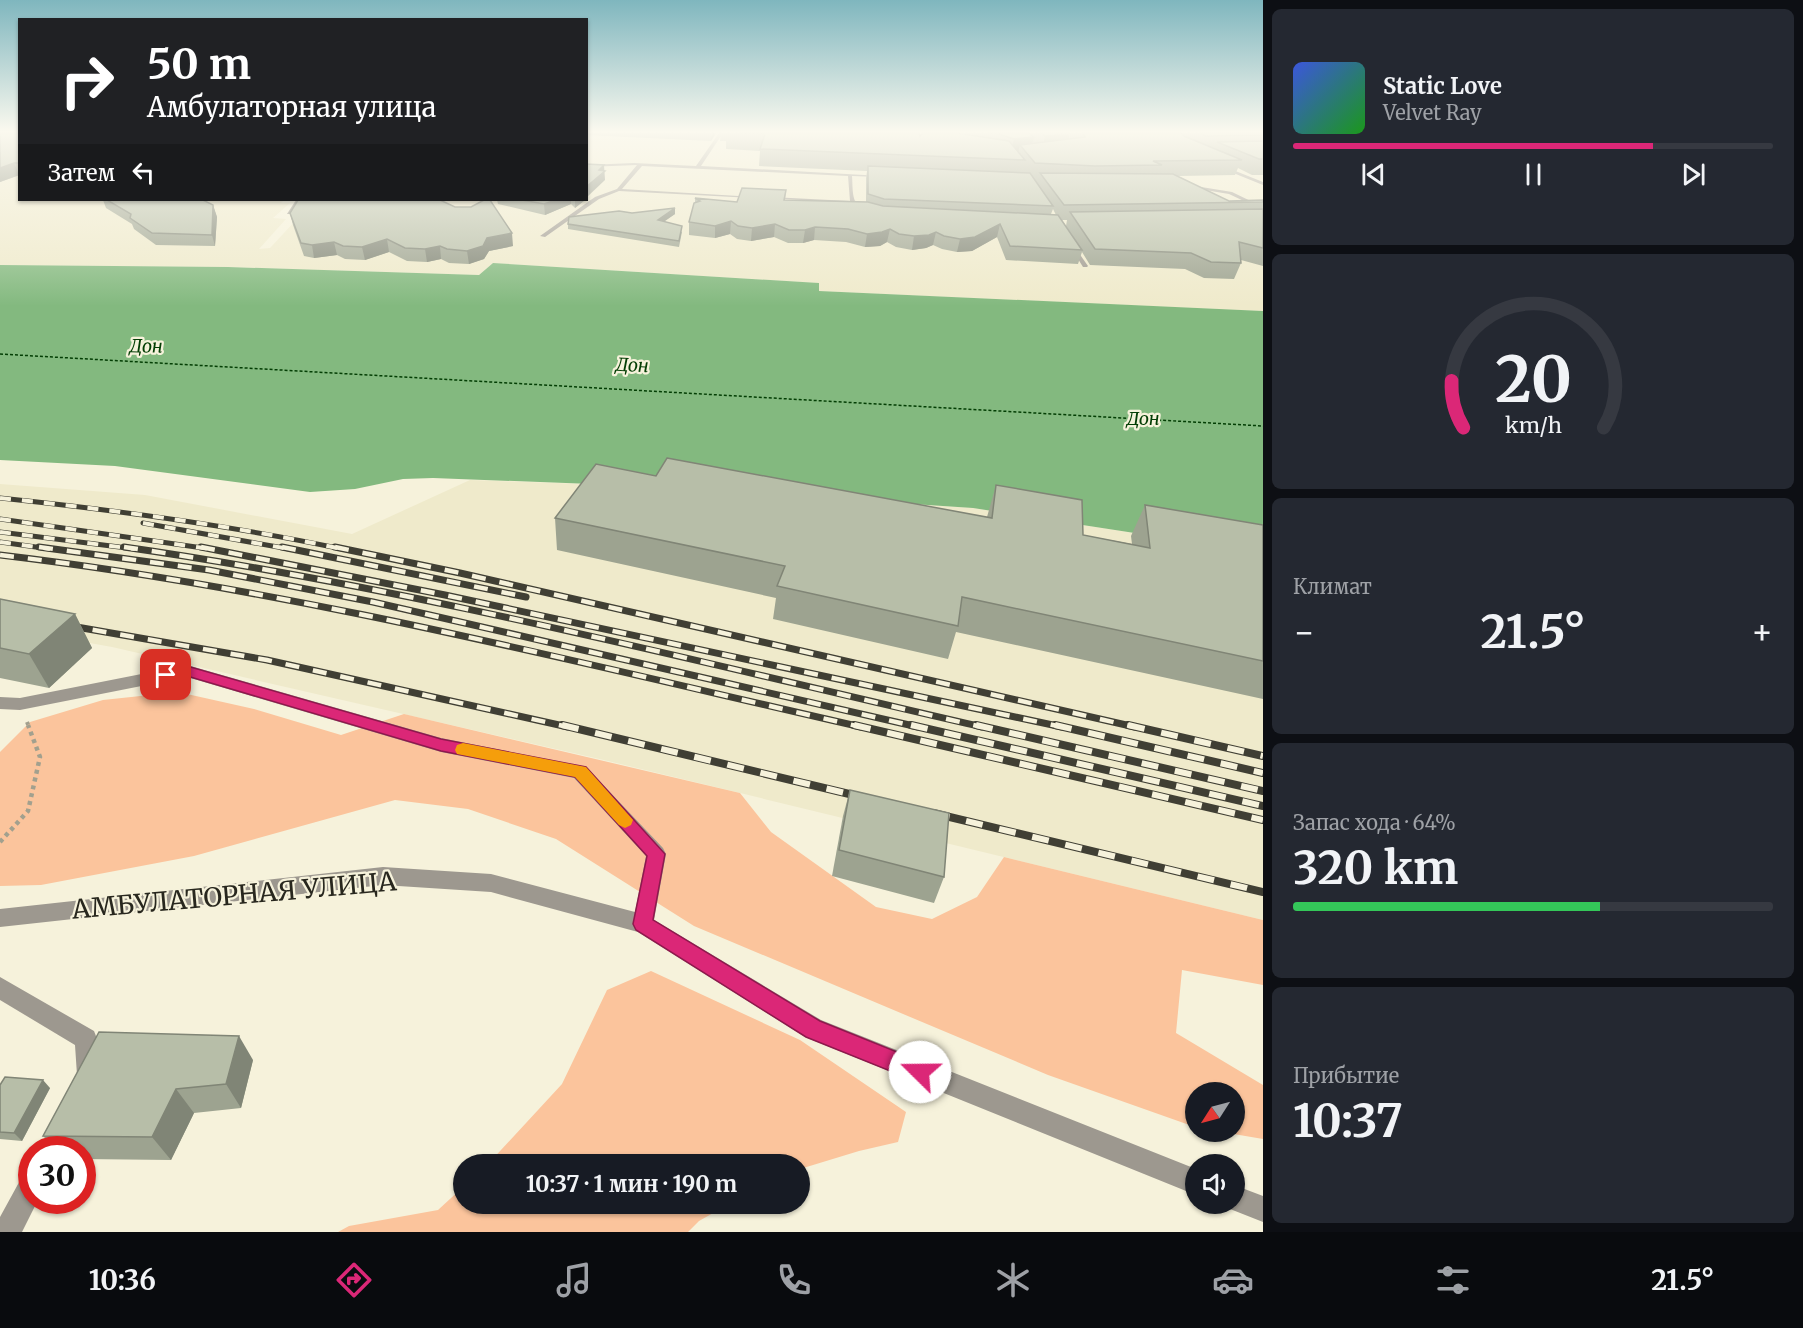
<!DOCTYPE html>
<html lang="ru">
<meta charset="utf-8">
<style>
body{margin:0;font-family:Merriweather,serif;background:#242831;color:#f1f3f6;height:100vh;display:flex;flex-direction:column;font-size:22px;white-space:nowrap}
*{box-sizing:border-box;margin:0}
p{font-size:20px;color:#9ea1a6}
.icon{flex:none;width:33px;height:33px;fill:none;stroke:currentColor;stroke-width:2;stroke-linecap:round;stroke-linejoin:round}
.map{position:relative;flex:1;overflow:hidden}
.drawer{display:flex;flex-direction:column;gap:9px;padding:9px;background:#0d0f14;width:540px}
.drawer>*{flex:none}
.top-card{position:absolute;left:18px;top:18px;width:570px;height:183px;border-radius:0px;box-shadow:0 2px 4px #0004;background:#202124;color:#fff;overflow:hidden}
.needle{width:39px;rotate:234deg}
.controls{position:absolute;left:1185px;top:1082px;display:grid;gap:12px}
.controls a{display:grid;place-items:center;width:60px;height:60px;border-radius:50%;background:#171b24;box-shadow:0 2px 4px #0004;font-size:30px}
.speed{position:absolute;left:18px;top:1136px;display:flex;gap:12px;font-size:30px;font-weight:700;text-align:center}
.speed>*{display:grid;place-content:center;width:78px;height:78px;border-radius:50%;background:#171b24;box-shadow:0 2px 4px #0004;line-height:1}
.speed .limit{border:9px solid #d22;background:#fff;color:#111}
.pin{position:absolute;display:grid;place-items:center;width:51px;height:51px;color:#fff;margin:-26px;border-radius:12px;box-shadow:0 3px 9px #0006}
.me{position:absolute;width:66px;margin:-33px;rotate:292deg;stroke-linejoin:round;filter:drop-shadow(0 0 4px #0008)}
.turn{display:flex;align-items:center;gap:21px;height:126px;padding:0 30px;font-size:27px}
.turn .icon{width:78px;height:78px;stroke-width:2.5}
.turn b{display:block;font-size:42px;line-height:51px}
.then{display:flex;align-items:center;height:57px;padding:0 30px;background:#0003;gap:12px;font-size:22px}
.big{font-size:45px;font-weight:700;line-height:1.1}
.drawer .card{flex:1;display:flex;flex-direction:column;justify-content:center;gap:9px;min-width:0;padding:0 21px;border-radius:9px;background:#242831}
.drawer .dial{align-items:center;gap:0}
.dial svg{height:156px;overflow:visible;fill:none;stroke:#363941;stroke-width:7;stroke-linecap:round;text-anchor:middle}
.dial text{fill:#f1f3f6;stroke:none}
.song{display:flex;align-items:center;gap:18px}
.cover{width:72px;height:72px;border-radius:9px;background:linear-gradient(135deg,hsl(230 70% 55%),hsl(120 70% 35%))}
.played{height:6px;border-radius:3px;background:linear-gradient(90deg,#db2777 75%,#363941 75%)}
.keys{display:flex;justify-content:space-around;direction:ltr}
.heat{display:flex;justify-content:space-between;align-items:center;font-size:33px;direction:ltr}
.charge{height:9px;border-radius:4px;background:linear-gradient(90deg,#34c759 64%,#363941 0)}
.trip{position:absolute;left:453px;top:1154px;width:357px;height:60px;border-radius:30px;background:#171b24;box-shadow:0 2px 4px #0004;font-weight:700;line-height:60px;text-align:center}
.menu{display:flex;height:96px;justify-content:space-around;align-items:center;background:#090b0e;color:#9ea1a6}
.menu .icon{width:42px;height:42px}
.menu .current{color:#db2777}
.menu b{font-size:27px;color:#f1f3f6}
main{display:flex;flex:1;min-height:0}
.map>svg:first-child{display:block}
.built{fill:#efeacb}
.green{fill:#fbc49c}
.water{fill:#83b97f}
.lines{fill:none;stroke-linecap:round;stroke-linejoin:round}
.ferry{stroke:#033e04;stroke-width:1.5;stroke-dasharray:3 2;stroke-linecap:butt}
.path-far1{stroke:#a2a08e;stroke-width:4;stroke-dasharray:3 3;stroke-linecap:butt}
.path{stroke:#a2a08e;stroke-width:4.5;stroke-dasharray:4 4;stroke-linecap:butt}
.lane{fill:#9d988f;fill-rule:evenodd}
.street{fill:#9d988f;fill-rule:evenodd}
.rail-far2-casing{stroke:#403f34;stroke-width:5}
.rail-far1-casing{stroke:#403f34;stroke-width:7}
.rail-casing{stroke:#403f34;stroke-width:8}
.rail-far2{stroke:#f6f2db;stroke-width:4;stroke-dasharray:11;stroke-linecap:butt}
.rail-far1{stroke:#f6f2db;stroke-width:4.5;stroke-dasharray:14;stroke-linecap:butt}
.rail{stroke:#f6f2db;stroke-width:6;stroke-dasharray:17;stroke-linecap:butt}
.wall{fill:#9da390;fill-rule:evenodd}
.shaded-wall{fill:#808576}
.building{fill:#b7bea8;stroke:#808576;stroke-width:1.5}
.route{fill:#db2777;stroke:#8e194d;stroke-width:1.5}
.slow{fill:#f59e0b}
.labels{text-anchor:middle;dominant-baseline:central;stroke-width:4.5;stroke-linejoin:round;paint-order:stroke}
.far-water-label{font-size:18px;font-style:italic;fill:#033e04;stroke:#f6f2db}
.near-street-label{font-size:26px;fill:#28271e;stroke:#f6f2db}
</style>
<main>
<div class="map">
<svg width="1263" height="1232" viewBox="0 0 1263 1232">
<rect width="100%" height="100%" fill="#f6f2db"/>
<g class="built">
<polygon points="0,133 19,133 20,200 284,200 281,203 290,203 273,218 286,219 259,249 270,248 296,220 309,200 586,200 587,133 1263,134 1263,311 818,291 818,283 493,263 479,275 228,267 0,265"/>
<polygon points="470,480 643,486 973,508 1141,534 1263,546 1263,920 608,761 112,647 0,627 0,484 145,495 352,534"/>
</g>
<g class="green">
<polygon points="178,692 254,709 341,735 404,714 740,793 771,832 876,907 932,919 977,897 1004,857 1263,920 1263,985 1182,970 1176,1033 1263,1085 1263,1139 1216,1131 1234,1131 1234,1092 1196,1092 1195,1127 1048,1075 694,926 556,839 468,809 395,800 194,856 41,885 0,886 0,752 30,722 103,700"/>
<polygon points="651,971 800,1040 906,1112 898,1142 859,1151 800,1169 800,1164 488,1164 562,1084 607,990"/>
<polygon points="463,1187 464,1203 731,1203 699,1221 688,1232 338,1232 349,1226 438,1210"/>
</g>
<polygon class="water" points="493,263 819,283 819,291 1263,311 1263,546 1141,534 973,508 643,486 433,478 403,479 355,489 310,492 115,466 0,460 0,265 228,267 479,275"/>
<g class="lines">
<polyline class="ferry" points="0,354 1263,426"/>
<polyline class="path-far1" points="27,722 29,727"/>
<polyline class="path" points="0,842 28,811 40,757 28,725"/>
<g class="lane">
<path d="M719,133H723L701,166L882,176L880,177L852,176C853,188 851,203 862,209L860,210L853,208L850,203L769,198L771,197L850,201L848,176L642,166L622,189L755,197L753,198L619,191L599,199L545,237L540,236L595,197L617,189L637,165L586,167V165L634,163L696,166Z"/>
<polygon points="1223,166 1263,182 1263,185 1221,168"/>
<polygon points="1189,185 1232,192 1263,207 1263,210 1229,194 1187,187"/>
<polygon points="296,200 300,200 291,214 287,214"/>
<polygon points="1070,246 1074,246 1088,266 1087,267 1083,267"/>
</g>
<g class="street">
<polygon points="187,665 441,738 586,767 663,848 666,854 654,920 821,1020 1196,1169 1196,1195 805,1037 638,932 491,892 383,885 0,927 0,909 383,867 491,874 635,912 646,856 574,778 441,752 187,677 20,710 0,709 0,697 20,698"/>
<path d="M0,977L94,1031C100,1045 104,1069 98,1084L89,1087L80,1084L77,1075L75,1045L0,1000Z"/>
<polygon points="32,1171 32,1200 38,1200 22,1232 0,1232 0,1217 23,1175"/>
<polygon points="1234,1185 1263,1196 1263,1222 1225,1207 1223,1203 1234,1203"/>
</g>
<defs>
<g id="rail-far2">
<path d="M0,498C115,510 229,525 342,549"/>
<polyline points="0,519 210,549"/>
<polyline points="143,523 289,549"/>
<polyline points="0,532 135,549"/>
<polyline points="0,542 50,549"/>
</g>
<g id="rail-far1">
<polyline points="39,547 209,570 373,602 918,727"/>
<path d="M124,547C413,588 698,662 982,727"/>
<polyline points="201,547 445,595 1062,727"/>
<polyline points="282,547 526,597"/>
<polyline points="335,547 460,573 1135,727"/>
<path d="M0,555C291,589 576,662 861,727"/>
<polyline points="65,625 267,660 568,727"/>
</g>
<g id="rail">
<polyline points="562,725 866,798"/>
<polyline points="854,725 1263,820"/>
<polyline points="911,725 1263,806"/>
<polyline points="976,725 1263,791"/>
<polyline points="1055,725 1263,773"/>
<polyline points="1128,725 1263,756"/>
<polyline points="933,813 1263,892"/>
</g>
</defs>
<use href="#rail-far2" class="rail-far2-casing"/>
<use href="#rail-far1" class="rail-far1-casing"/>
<use href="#rail" class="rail-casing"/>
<use href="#rail-far2" class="rail-far2"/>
<use href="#rail-far1" class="rail-far1"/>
<use href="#rail" class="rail"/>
</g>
<g class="wall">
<polygon points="0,133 20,133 20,175 0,182"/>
<polygon points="586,133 716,133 711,141 586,135"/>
<path d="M721,133H919L920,136L923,133H1263V175H1252L1238,168L1235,175L1178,176L1229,201L1263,200V266L1241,260V263L1234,279L1204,278L1185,269L1090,265L1082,252L1078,264L1006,260L997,237L972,251L957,252L942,249L933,245L926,248L912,250L896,247L887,242L880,246L865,247L846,242L814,240L803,243H788L774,237L751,241L737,239L730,234L715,238L689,235V222L695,203V198L737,202L786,190L785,200L866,202V178L867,171L759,166L760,151L726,149V141H720ZM1053,209L1056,215L1051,214ZM1062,220H1067L1066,226Z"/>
<polygon points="103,200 203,200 213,205 217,217 215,246 156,245 134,229 132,224 106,208"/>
<polygon points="497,200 585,200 575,208 571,204 545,215 498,204"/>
<polygon points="290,213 513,246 489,251 484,259 469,264 449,263 441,259 427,262 407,261 389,252 365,260 345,259 337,255 314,258 304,256 293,225"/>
<polygon points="632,213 675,214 664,221 682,232 679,247 568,229 568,224"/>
<polygon points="656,476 987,517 996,485 1083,535 1132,544 1131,536 1145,505 1263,525 1263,699 956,632 948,659 773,619 776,598 557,550 555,518"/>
<polygon points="0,599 75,614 92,648 49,688 0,678"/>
<polygon points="850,790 944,877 934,903 832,876 843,816"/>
<polygon points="253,1060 241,1108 194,1113 171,1160 82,1159 82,1149 56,1149 43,1136"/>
<polygon points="0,1085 50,1088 22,1141 0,1139"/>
</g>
<g class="shaded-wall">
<polygon points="712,133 716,133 711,141"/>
<polygon points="1070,133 1066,148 1042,151 1045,136"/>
<polygon points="1034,137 1030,151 1020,145 1018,153 1010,154 1014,139"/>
<polygon points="14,163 19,175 0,182 0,168"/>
<polygon points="604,165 605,180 586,198 586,187 599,170"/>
<polygon points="556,200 571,200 571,204 545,215 544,204"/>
<polygon points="575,200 585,200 575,208"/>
<polygon points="213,205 217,217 215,246 212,235"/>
<polygon points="675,208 675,214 658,226 658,220"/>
<polygon points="731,221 730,234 715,238 715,226"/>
<polygon points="775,224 774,237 751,241 752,228"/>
<polygon points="1000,224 997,237 972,251 957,252 960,239"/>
<polygon points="815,227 814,240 803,243 805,230"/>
<polygon points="890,229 887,242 880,246 865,247 867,234"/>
<polygon points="936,232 933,245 926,248 912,250 914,236"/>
<polygon points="512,233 513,246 489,251 484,259 469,264 467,251 487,238"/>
<polygon points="387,239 389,252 365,260 362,247"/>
<polygon points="334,242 337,255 314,258 312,245"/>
<polygon points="440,246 441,259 427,262 425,249"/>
<polygon points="75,614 92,648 49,688 29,654"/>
<polygon points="239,1036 253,1060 241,1108 226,1084"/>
<polygon points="43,1080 50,1088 22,1141 14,1133"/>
<polygon points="176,1089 194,1113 171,1160 152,1137"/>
</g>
<g class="building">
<polygon points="0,133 20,133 20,163 14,163 0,168"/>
<polygon points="739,133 919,133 920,136 923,133 957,133 1009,141 1025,160 760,149 765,134"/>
<polygon points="988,133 1028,133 1034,137 1014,139 999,134"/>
<polygon points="1041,133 1070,133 1045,136"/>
<polygon points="1083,133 1181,133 1184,136 1242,160 1153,161 1162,165 1095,166 1035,163 1020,145 1085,137"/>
<polygon points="1199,133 1263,133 1263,135 1206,136"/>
<polygon points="1263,141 1263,159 1259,159 1217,142"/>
<polygon points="586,164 604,165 599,170 605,171 586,187"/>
<polygon points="868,166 1030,173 1053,206 884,199 868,194"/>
<polygon points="1040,173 1173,174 1229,201 1263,200 1263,202 1064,205"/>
<polygon points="742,188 786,190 784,200 868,202 883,206 1058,215 1082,250 1010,246 1000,224 975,237 960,239 944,236 936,232 929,235 914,236 899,234 890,229 882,232 867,234 848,229 815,227 805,230 789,230 775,224 752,228 738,226 731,221 715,226 689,222 694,203 700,201 695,198 737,202"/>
<polygon points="107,200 203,200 213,205 212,235 152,233 130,218 131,214"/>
<polygon points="298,200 440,200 455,207 471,207 484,200 490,200 512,233 487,238 483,246 467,251 447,249 440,246 425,249 405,248 387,239 362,247 343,246 334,242 312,245 301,243 290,213"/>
<polygon points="522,200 556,200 544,204"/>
<polygon points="675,208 658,220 682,226 679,241 568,224 569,217 619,211 632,213"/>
<polygon points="1263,209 1263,248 1239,242 1241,263 1211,262 1191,253 1095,249 1070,212"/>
<polygon points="667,458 992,518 996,485 1082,500 1083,535 1150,548 1145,505 1263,525 1263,661 962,597 958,626 777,586 785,566 555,518 596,464 656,476"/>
<polygon points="0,599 75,614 29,654 0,648"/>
<polygon points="850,790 949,813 944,877 839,850"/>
<polygon points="99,1032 239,1036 226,1084 176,1089 152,1137 43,1136"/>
<polygon points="5,1077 43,1080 14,1133 0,1132 0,1085"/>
</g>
<linearGradient id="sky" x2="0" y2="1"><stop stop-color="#7fb6be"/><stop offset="0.43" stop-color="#fbf9ef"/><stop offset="1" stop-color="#fbf9ef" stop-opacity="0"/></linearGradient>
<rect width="1263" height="306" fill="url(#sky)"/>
<polygon class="route" points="187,666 441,739 586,767 665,854 653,920 820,1021 927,1064 931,1072 927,1079 920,1083 806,1037 636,930 633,924 647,856 575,777 441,751 187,676 166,680 159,675 161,671"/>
<polygon class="slow" points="463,743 586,767 633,820 631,825 625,828 619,825 575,777 457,754 455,750 457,745"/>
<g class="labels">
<g class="far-water-label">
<text transform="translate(146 346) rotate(1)">Дон</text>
<text transform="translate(632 365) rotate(3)">Дон</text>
<text x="1143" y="418">Дон</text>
</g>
<g class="near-street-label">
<text transform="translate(234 895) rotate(-5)">АМБУЛАТОРНАЯ УЛИЦА</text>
</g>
</g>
</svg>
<div class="controls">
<a><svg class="needle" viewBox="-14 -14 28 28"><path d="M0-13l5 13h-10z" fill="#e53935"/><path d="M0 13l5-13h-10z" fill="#9ea1a6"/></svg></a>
<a><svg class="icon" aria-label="sound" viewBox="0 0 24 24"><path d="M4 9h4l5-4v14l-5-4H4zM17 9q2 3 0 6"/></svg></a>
</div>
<div class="speed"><div class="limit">30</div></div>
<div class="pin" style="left:166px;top:675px;background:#d93025"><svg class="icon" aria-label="arrive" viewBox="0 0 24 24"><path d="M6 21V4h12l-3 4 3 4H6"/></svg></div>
<svg class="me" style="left:920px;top:1072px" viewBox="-20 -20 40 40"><circle r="19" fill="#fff"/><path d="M0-13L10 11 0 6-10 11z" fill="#db2777"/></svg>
<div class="trip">10:37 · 1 мин · 190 m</div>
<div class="top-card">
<div class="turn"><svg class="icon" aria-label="right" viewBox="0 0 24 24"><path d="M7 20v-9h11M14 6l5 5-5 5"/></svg><div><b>50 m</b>Амбулаторная улица</div></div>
<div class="then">Затем<svg class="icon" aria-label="left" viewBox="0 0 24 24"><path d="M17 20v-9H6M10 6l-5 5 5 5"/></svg></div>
</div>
</div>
<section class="drawer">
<div class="card">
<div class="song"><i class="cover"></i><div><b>Static Love</b><p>Velvet Ray</p></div></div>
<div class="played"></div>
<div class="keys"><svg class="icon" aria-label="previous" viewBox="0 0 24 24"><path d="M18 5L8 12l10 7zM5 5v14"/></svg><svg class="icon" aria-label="pause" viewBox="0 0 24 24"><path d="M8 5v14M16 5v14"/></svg><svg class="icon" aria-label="next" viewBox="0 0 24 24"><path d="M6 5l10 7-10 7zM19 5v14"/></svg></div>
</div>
<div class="card dial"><svg viewBox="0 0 100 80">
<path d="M14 69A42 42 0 1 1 86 69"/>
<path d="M14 69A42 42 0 0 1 8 45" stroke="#db2777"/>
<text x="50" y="56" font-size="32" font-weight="700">20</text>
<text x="50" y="72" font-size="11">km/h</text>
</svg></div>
<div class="card"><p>Климат</p>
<div class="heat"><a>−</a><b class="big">21.5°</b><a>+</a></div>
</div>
<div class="card"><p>Запас хода · 64%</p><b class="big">320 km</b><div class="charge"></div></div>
<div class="card"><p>Прибытие</p><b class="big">10:37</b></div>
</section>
</main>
<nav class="menu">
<b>10:36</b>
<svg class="icon current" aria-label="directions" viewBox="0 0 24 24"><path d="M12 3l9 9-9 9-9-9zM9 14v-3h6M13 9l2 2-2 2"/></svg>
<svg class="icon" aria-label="music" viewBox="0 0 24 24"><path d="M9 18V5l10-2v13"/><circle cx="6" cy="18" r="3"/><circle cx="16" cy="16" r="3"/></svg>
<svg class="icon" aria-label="phone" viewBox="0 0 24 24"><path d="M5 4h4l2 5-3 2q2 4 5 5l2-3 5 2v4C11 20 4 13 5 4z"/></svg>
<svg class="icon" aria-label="climate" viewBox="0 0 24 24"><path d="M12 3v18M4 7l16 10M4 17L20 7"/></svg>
<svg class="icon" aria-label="car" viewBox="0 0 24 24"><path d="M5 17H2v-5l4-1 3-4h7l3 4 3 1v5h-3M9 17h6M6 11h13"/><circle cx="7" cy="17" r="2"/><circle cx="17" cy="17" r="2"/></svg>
<svg class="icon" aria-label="filters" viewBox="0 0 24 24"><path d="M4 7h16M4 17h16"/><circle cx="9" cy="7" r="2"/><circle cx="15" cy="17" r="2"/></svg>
<b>21.5°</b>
</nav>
